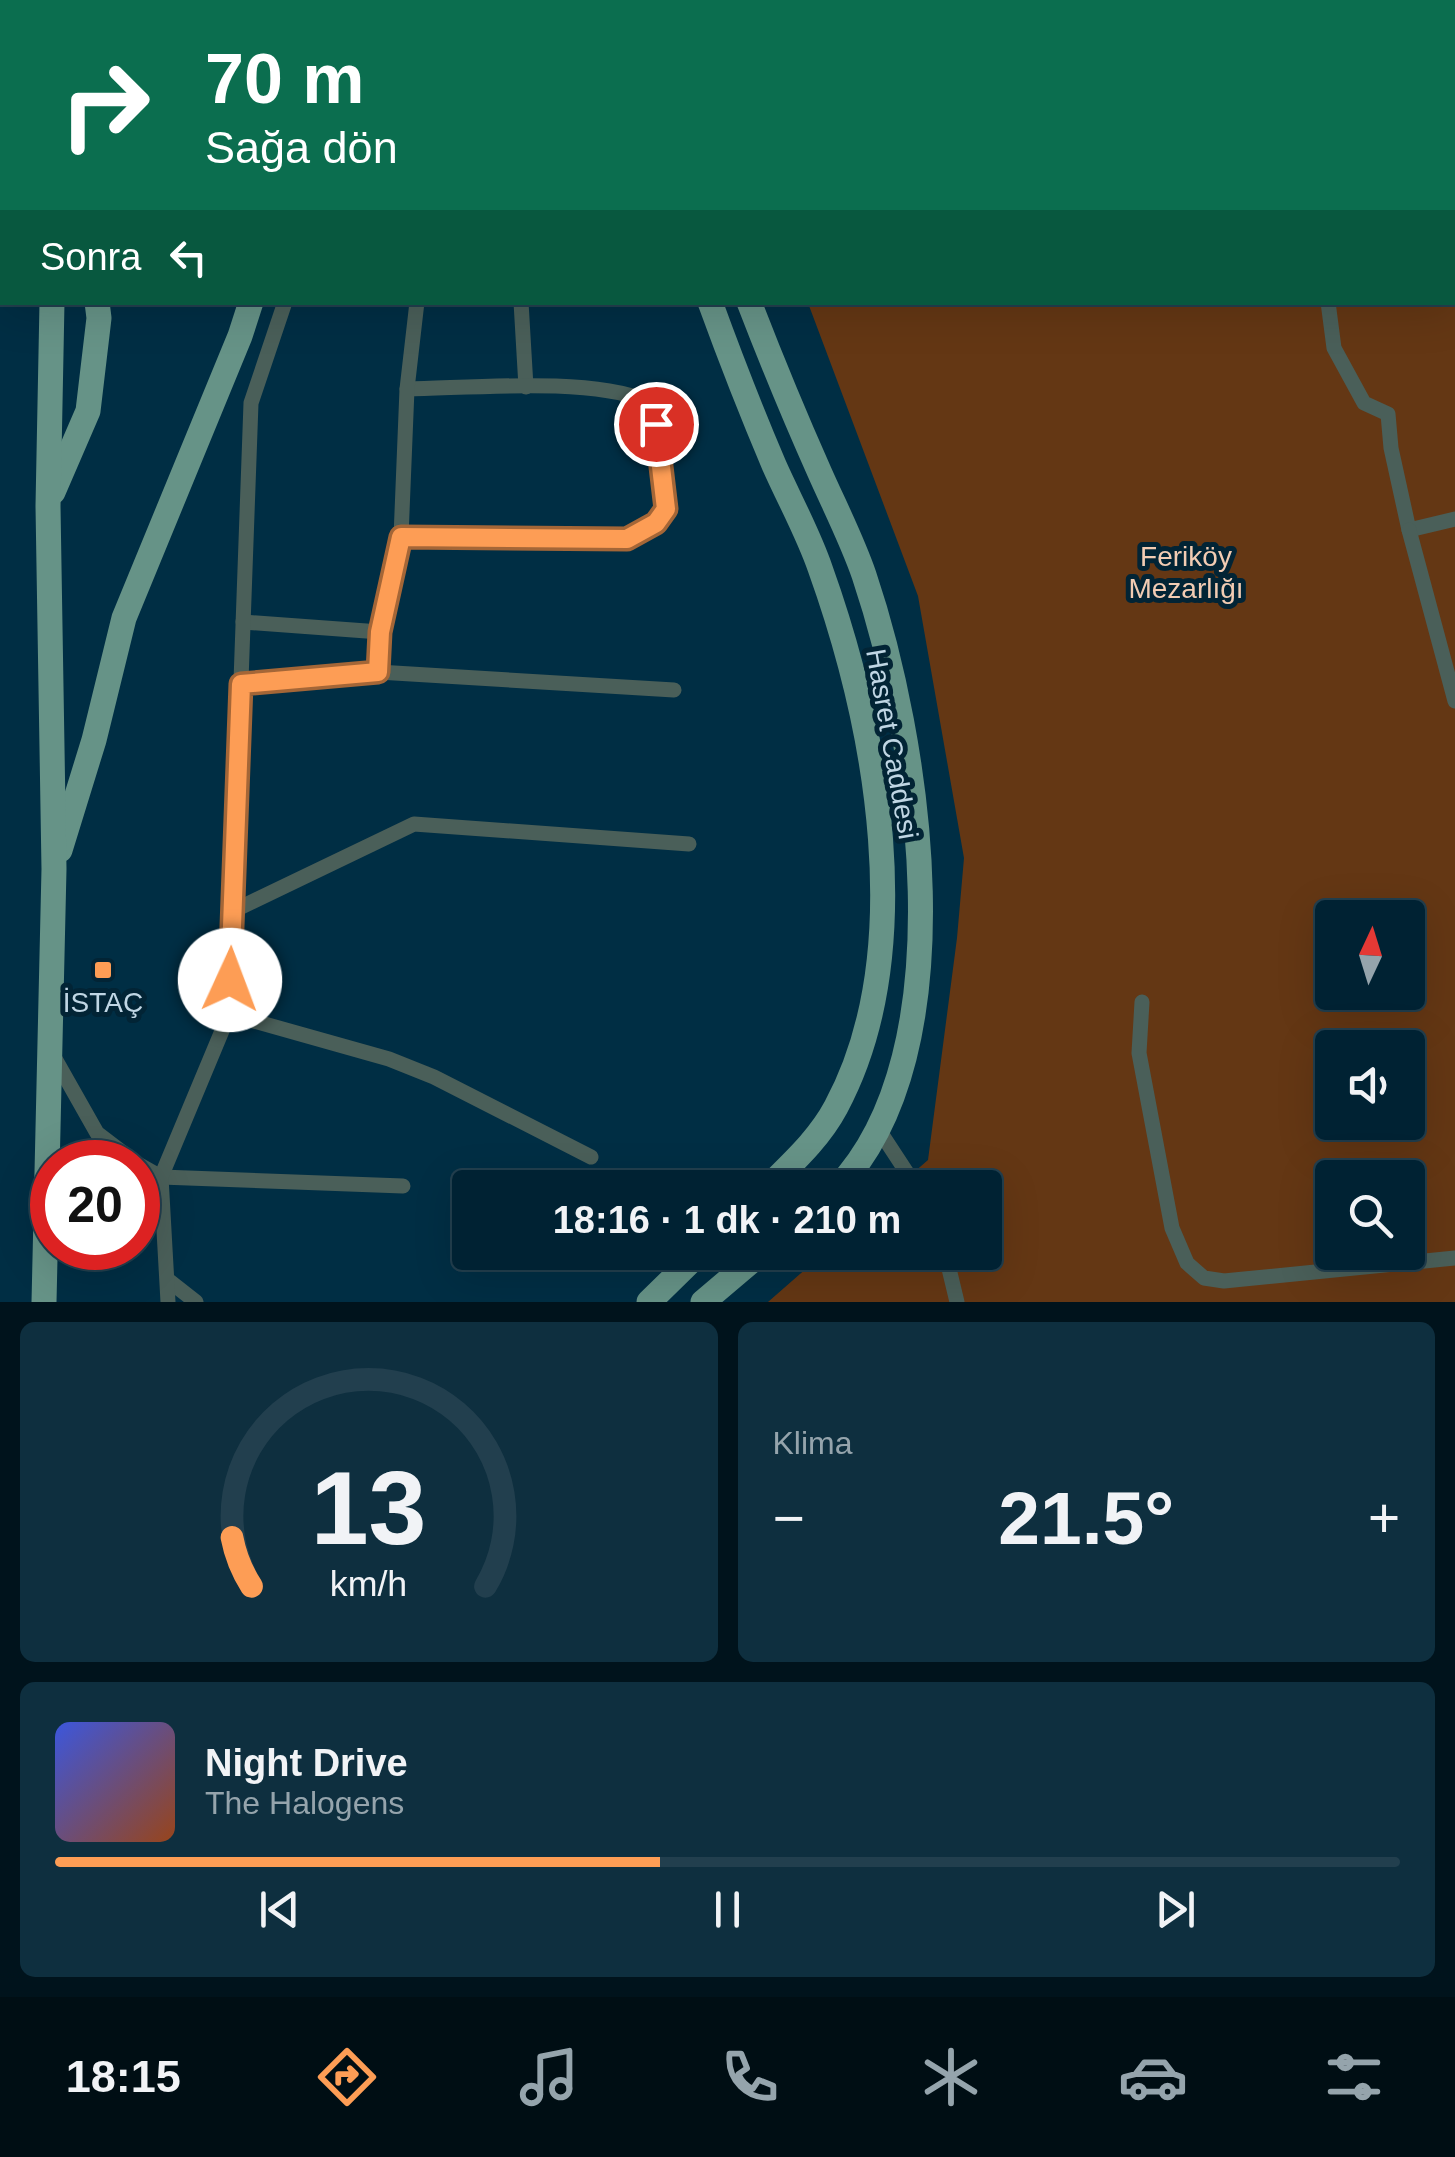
<!DOCTYPE html>
<html lang="tr">
<meta charset="utf-8">
<style>
body{margin:0;font-family:Arial,sans-serif;background:#0e2f3f;color:#f1f3f6;height:100vh;display:flex;flex-direction:column;font-size:38px;white-space:nowrap}
*{box-sizing:border-box;margin:0}
p{font-size:32px;color:#95a4ac}
.icon{flex:none;width:55px;height:55px;fill:none;stroke:currentColor;stroke-width:2;stroke-linecap:round;stroke-linejoin:round}
.map{position:relative;height:1302px;overflow:hidden}
.panel{display:flex;flex-direction:column;gap:20px;padding:20px;background:#00131c;flex:1}
.panel>*{flex:none}
.banner{position:absolute;left:0px;top:0px;width:1455px;height:305px;box-shadow:0 10px 40px #0002,0 0 0 2px #223f4e;background:#0b6e4f;color:#fff;overflow:hidden}
.needle{width:65px;rotate:4deg}
.tools{position:absolute;left:1315px;top:900px;display:grid;gap:20px}
.tools a{display:grid;place-items:center;width:110px;height:110px;border-radius:10px;background:#023;box-shadow:0 10px 40px #0002,0 0 0 2px #223f4e;font-size:50px}
.speed{position:absolute;left:30px;top:1140px;display:flex;gap:20px;font-size:50px;font-weight:700;text-align:center}
.speed>*{display:grid;place-content:center;width:130px;height:130px;border-radius:50%;background:#023;box-shadow:0 10px 40px #0002,0 0 0 2px #223f4e;line-height:1}
.speed .limit{border:15px solid #d22;background:#fff;color:#111}
.pin{position:absolute;display:grid;place-items:center;width:85px;height:85px;color:#fff;margin:-42px;border:5px solid #fff;border-radius:50%;box-shadow:0 2px 10px #0007}
.me{position:absolute;width:110px;margin:-55px;rotate:2deg;stroke-linejoin:round;filter:drop-shadow(0 0 8px #0008)}
.turn{display:flex;align-items:center;gap:35px;height:210px;padding:0 40px;font-size:45px}
.turn .icon{width:130px;height:130px;stroke-width:2.5}
.turn b{display:block;font-size:70px;line-height:85px}
.then{display:flex;align-items:center;height:95px;padding:0 40px;background:#0003;gap:20px;font-size:38px}
.big{font-size:75px;font-weight:700;line-height:1.1}
.panel .card{flex:1;display:flex;flex-direction:column;justify-content:center;gap:15px;min-width:0;padding:0 35px;border-radius:15px;background:#0e2f3f}
.panel .dial{align-items:center;gap:0}
.dial svg{height:260px;overflow:visible;fill:none;stroke:#223f4e;stroke-width:7;stroke-linecap:round;text-anchor:middle}
.dial text{fill:#f1f3f6;stroke:none}
.song{display:flex;align-items:center;gap:30px}
.cover{width:120px;height:120px;border-radius:15px;background:linear-gradient(135deg,hsl(230 70% 55%),hsl(20 70% 35%))}
.played{height:10px;border-radius:5px;background:linear-gradient(90deg,#fd9d55 45%,#223f4e 45%)}
.keys{display:flex;justify-content:space-around;direction:ltr}
.heat{display:flex;justify-content:space-between;align-items:center;font-size:55px;direction:ltr}
.panel .tiles{flex:1;display:grid;gap:20px;grid-template-columns:1fr 1fr}
.card:last-child{grid-column:span 2}
.trip{position:absolute;left:452px;top:1170px;width:550px;height:100px;border-radius:10px;background:#023;box-shadow:0 10px 40px #0002,0 0 0 2px #223f4e;font-weight:700;line-height:100px;text-align:center}
.tab-bar{display:flex;height:160px;justify-content:space-around;align-items:center;background:#000e14;color:#95a4ac}
.tab-bar .icon{width:70px;height:70px}
.tab-bar .current{color:#fd9d55}
.tab-bar b{font-size:45px;color:#f1f3f6}
.map>svg:first-child{display:block}
.green{fill:#643714;fill-rule:evenodd}
.lines{fill:none;stroke-linecap:round;stroke-linejoin:round}
.lane{stroke:#4a5f59;stroke-width:15}
.primary{stroke:#669387;stroke-width:25}
.route-casing{stroke:#a46637;stroke-width:25}
.route{stroke:#fd9d55;stroke-width:18}
.poi-dot{fill:#fd9d55;stroke:#022435;stroke-width:4}
.labels{text-anchor:middle;dominant-baseline:central;stroke-width:10;stroke-linejoin:round;paint-order:stroke}
.park-label{font-size:28px;fill:#f2ccb3;stroke:#022435}
.street-label{font-size:28px;fill:#c0d6e4;stroke:#022435}
.poi-label{font-size:28px;fill:#c0d6e4;stroke:#022435}
</style>
<div class="map">
<svg width="1455" height="1302" viewBox="0 0 1455 1302">
<rect width="100%" height="100%" fill="#002e44"/>
<path class="green" d="M719,0H1455V1302H768L824,1253L985,1252V1188L897,1187L928,1160L957,938L964,858L918,596L808,303L1452,302V2ZM1332,918H1408V992H1332ZM1332,1048H1408V1122H1332ZM1332,1178H1408V1252H1332Z"/>
<g class="lines">
<g class="lane">
<polyline points="1171,0 1171,2"/>
<polyline points="389,2 394,0"/>
<polyline points="1399,2 1413,0"/>
<polyline points="521,302 526,387"/>
<polyline points="1328,302 1334,348 1364,403 1388,414 1391,448 1409,530 1455,519"/>
<polyline points="1409,530 1455,701"/>
<path d="M401,537L627,539C640,532 659,526 664,510C670,493 654,420 646,401C590,377 472,388 407,389"/>
<polyline points="243,622 380,632 401,537 407,389 417,302"/>
<polyline points="378,672 380,632"/>
<polyline points="241,684 378,672 674,690"/>
<polyline points="233,911 414,824 689,844"/>
<polyline points="1142,1002 1139,1053 1172,1228 1187,1263 1204,1278 1224,1281 1455,1258"/>
<polyline points="229,1014 389,1059 434,1077 591,1157"/>
<polyline points="54,1057 97,1133 135,1162"/>
<polyline points="877,1127 917,1188"/>
<polyline points="138,1164 161,1177 403,1186"/>
<polyline points="138,1188 161,1177"/>
<polyline points="945,1252 957,1302"/>
<polyline points="168,1280 196,1302"/>
<polyline points="168,1302 161,1177 229,1014 251,403 285,302"/>
</g>
<g class="primary">
<polyline points="57,2 57,0"/>
<polyline points="156,2 159,0"/>
<polyline points="294,2 297,0"/>
<polyline points="633,2 633,0"/>
<polyline points="653,2 654,0"/>
<polyline points="682,2 682,0"/>
<polyline points="0,231 2,229"/>
<path d="M710,302C730,357 751,411 774,465C789,499 808,533 820,568C877,727 919,952 836,1107C819,1139 792,1163 767,1188"/>
<path d="M749,302C771,359 794,415 819,471C834,505 852,540 864,575C919,738 968,1051 837,1188"/>
<polyline points="53,492 88,411 99,318 97,302"/>
<polyline points="60,850 94,740 124,618 240,336 251,302"/>
<polyline points="44,1302 54,869 48,506 52,302"/>
<polyline points="649,1302 700,1252"/>
<polyline points="703,1302 762,1252"/>
</g>
</g>
<g class="lines">
<defs>
<polyline id="route" points="230,980 241,684 378,672 380,632 401,537 627,539 656,523 666,509 656,424"/>
</defs>
<use href="#route" class="route-casing"/>
<use href="#route" class="route"/>
</g>
<rect class="poi-dot" x="93" y="960" width="20" height="20" rx="5"/>
<g class="labels">
<g class="park-label">
<text x="1186" y="556">Feriköy<tspan x="1186" dy="32">Mezarlığı</tspan></text>
</g>
<g class="street-label">
<text transform="translate(892 744) rotate(80)">Hasret Caddesi</text>
</g>
<g class="poi-label">
<text x="103" y="1002">İSTAÇ</text>
</g>
</g>
</svg>
<div class="tools">
<a><svg class="needle" viewBox="-14 -14 28 28"><path d="M0-13l5 13h-10z" fill="#e53935"/><path d="M0 13l5-13h-10z" fill="#95a4ac"/></svg></a>
<a><svg class="icon" aria-label="sound" viewBox="0 0 24 24"><path d="M4 9h4l5-4v14l-5-4H4zM17 9q2 3 0 6"/></svg></a>
<a><svg class="icon" aria-label="search" viewBox="0 0 24 24"><circle cx="10" cy="10" r="6"/><path d="M15 15l6 6"/></svg></a>
</div>
<div class="speed"><div class="limit">20</div></div>
<div class="pin" style="left:656px;top:424px;background:#d93025"><svg class="icon" aria-label="arrive" viewBox="0 0 24 24"><path d="M6 21V4h12l-3 4 3 4H6"/></svg></div>
<svg class="me" style="left:230px;top:980px" viewBox="-20 -20 40 40"><circle r="19" fill="#fff"/><path d="M0-13L10 11 0 6-10 11z" fill="#fd9d55"/></svg>
<div class="trip">18:16 · 1 dk · 210 m</div>
<div class="banner">
<div class="turn"><svg class="icon" aria-label="right" viewBox="0 0 24 24"><path d="M7 20v-9h11M14 6l5 5-5 5"/></svg><div><b>70 m</b>Sağa dön</div></div>
<div class="then">Sonra<svg class="icon" aria-label="left" viewBox="0 0 24 24"><path d="M17 20v-9H6M10 6l-5 5 5 5"/></svg></div>
</div>
</div>
<section class="panel">
<div class="tiles">
<div class="card dial"><svg viewBox="0 0 100 80">
<path d="M14 69A42 42 0 1 1 86 69"/>
<path d="M14 69A42 42 0 0 1 8 54" stroke="#fd9d55"/>
<text x="50" y="56" font-size="32" font-weight="700">13</text>
<text x="50" y="72" font-size="11">km/h</text>
</svg></div>
<div class="card"><p>Klima</p>
<div class="heat"><a>−</a><b class="big">21.5°</b><a>+</a></div>
</div>
<div class="card">
<div class="song"><i class="cover"></i><div><b>Night Drive</b><p>The Halogens</p></div></div>
<div class="played"></div>
<div class="keys"><svg class="icon" aria-label="previous" viewBox="0 0 24 24"><path d="M18 5L8 12l10 7zM5 5v14"/></svg><svg class="icon" aria-label="pause" viewBox="0 0 24 24"><path d="M8 5v14M16 5v14"/></svg><svg class="icon" aria-label="next" viewBox="0 0 24 24"><path d="M6 5l10 7-10 7zM19 5v14"/></svg></div>
</div>
</div>
</section>
<nav class="tab-bar">
<b>18:15</b>
<svg class="icon current" aria-label="directions" viewBox="0 0 24 24"><path d="M12 3l9 9-9 9-9-9zM9 14v-3h6M13 9l2 2-2 2"/></svg>
<svg class="icon" aria-label="music" viewBox="0 0 24 24"><path d="M9 18V5l10-2v13"/><circle cx="6" cy="18" r="3"/><circle cx="16" cy="16" r="3"/></svg>
<svg class="icon" aria-label="phone" viewBox="0 0 24 24"><path d="M5 4h4l2 5-3 2q2 4 5 5l2-3 5 2v4C11 20 4 13 5 4z"/></svg>
<svg class="icon" aria-label="climate" viewBox="0 0 24 24"><path d="M12 3v18M4 7l16 10M4 17L20 7"/></svg>
<svg class="icon" aria-label="car" viewBox="0 0 24 24"><path d="M5 17H2v-5l4-1 3-4h7l3 4 3 1v5h-3M9 17h6M6 11h13"/><circle cx="7" cy="17" r="2"/><circle cx="17" cy="17" r="2"/></svg>
<svg class="icon" aria-label="filters" viewBox="0 0 24 24"><path d="M4 7h16M4 17h16"/><circle cx="9" cy="7" r="2"/><circle cx="15" cy="17" r="2"/></svg>
</nav>
